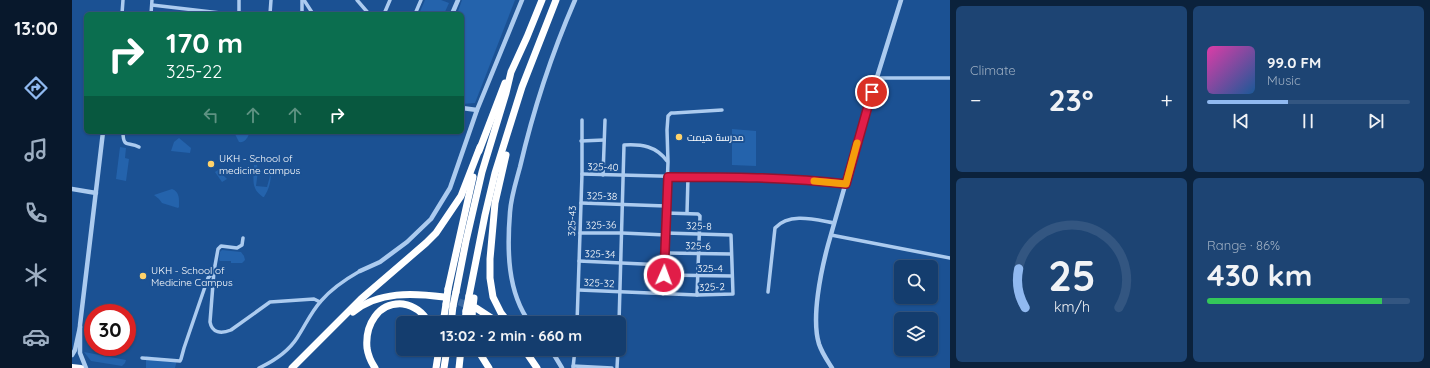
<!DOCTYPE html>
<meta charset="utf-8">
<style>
body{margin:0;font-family:Quicksand,Cairo,sans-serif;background:#1d4473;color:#f1f3f6;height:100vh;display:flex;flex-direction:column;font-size:15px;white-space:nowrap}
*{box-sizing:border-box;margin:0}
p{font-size:13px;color:#9daec2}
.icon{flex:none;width:22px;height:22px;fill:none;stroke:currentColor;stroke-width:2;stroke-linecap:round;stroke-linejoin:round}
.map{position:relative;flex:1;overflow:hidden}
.details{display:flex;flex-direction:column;gap:6px;padding:6px;background:#0b223c;width:480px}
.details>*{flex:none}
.banner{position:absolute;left:12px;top:12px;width:380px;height:122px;border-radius:6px;box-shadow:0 1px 3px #0004,0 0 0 1px #335681;background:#0b6e4f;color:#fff;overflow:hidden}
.fabs{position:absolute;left:822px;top:260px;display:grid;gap:8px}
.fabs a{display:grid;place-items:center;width:44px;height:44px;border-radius:6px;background:#143d6e;box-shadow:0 1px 3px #0004,0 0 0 1px #335681;font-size:20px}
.speed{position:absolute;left:12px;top:304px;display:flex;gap:8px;font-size:20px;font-weight:700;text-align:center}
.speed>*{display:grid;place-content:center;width:52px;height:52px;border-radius:50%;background:#143d6e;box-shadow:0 1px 3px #0004,0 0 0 1px #335681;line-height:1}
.speed .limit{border:6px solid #d22;background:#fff;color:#111}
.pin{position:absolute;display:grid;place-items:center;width:34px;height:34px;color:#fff;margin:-17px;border:2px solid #fff;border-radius:50%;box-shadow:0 1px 4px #0007}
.me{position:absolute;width:44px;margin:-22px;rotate:2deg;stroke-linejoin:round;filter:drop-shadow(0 0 3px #0008)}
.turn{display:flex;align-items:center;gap:14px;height:84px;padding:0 16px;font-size:18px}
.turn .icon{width:52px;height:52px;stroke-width:2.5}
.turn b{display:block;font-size:28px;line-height:34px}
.lanes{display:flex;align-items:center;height:38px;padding:0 16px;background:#0003;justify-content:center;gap:20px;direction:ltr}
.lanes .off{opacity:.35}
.big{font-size:30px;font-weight:700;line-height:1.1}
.details .card{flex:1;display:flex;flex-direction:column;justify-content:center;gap:6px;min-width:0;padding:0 14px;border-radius:6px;background:#1d4473}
.details .dial{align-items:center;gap:0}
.dial svg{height:104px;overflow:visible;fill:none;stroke:#335681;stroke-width:7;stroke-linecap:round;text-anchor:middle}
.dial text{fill:#f1f3f6;stroke:none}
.song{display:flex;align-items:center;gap:12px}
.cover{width:48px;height:48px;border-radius:6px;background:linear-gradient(135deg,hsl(320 70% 55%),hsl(210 70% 35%))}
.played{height:4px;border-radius:2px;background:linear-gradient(90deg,#90b9f0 40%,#335681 40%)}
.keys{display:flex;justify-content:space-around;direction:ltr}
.heat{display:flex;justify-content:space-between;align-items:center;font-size:22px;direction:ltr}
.charge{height:6px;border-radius:3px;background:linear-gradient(90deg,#34c759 86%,#335681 0)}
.details .tiles{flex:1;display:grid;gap:6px;grid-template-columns:repeat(2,1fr)}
.trip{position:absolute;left:324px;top:316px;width:230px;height:40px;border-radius:6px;background:#143d6e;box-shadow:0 1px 3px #0004,0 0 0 1px #335681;font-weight:700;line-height:40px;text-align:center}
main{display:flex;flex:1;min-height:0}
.tab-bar{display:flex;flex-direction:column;width:72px;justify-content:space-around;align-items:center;background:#08182c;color:#9daec2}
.tab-bar .icon{width:28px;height:28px}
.tab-bar .selected{color:#90b9f0}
.tab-bar b{font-size:18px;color:#f1f3f6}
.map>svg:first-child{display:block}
.green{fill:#2463ac}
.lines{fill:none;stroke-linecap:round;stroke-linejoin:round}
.motorway-tunnel{stroke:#3d6ba3;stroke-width:7;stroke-dasharray:7 3.5;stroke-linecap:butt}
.minor{stroke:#accbef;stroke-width:3.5}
.tertiary{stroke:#accbef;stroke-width:4.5}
.trunk{stroke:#fafcff;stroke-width:6}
.motorway{stroke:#fff;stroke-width:7}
.motorway-bridge{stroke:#fff;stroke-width:7}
.route-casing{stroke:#92132f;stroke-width:10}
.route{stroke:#e11d48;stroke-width:7}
.slow{stroke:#f59e0b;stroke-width:7}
.poi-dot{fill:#ffd26a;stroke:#1b5193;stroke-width:1.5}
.labels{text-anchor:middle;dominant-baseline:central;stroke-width:4;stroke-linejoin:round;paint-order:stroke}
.poi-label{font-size:10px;fill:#fff;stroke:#1b5193;text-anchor:start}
.street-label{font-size:10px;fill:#fff;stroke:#1b5193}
</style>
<main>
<nav class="tab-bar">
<b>13:00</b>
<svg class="icon selected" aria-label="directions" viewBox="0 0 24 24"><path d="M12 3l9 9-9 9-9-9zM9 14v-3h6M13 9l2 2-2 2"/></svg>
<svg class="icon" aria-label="music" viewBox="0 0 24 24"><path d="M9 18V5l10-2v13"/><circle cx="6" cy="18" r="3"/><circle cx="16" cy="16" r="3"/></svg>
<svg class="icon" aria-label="phone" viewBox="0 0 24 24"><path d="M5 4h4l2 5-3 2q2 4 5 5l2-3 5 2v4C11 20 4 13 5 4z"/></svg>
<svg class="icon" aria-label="climate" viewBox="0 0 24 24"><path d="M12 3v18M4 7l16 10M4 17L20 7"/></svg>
<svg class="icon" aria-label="car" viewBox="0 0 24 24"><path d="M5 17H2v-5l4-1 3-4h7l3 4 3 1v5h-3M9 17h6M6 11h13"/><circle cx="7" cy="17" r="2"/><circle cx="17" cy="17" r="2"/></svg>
</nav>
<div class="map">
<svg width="878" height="368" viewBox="0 0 878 368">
<rect width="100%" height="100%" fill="#1b5193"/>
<g class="green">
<polygon points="353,0 369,0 377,3 372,14 347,14"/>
<polygon points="390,0 443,0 403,103 390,104 390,14 385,14"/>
<polygon points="660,129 684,131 684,166 660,165"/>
<path d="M162,132H175L177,134C175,139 172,143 167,142Z"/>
<polygon points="107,138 119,148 118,153 99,151 102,142"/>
<polygon points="48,147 54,148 53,158 57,159 54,181 44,179"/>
<path d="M182,165H185L186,171L184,186L195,187L198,176L196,175V172H199C199,182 197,189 192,197H191C178,188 182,179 182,165Z"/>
<polygon points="146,170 155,179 150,182 143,172"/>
<path d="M100,189C108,192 107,199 107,207L106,208L90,203L87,199L82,195Z"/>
<polygon points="150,250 169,252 172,256 173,260 170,263 159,263 159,261 148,261 147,260 148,252"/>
<polygon points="12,352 54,360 53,363 50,366 19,361"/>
<polygon points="74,356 105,360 103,368 74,368"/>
</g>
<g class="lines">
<polyline class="motorway-tunnel" points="377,298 400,307"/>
<g class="minor">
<polyline points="232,0 241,14"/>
<polyline points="285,0 297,14"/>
<polyline points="80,5 157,14"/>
<polyline points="50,14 51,0"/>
<polyline points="79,14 80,0"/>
<polyline points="167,14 167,0"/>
<polyline points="198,14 199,0"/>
<polyline points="230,14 230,0"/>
<polyline points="312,14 318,0"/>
<polyline points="343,14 349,0"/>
<polyline points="804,78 878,78"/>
<path d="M51,132C51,149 57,141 67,147"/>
<polyline points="509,141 532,140"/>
<polyline points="510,174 736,180 774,184"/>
<polyline points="531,175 533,120"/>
<polyline points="509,203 594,206"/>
<polyline points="594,213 626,214 628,216 625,295"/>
<polyline points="615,213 616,177"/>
<polyline points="508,233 550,233 594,235"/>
<polyline points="759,235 878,258"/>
<path d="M171,238L170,245L165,248L149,246L146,249L142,271L138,322C140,333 149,334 159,330L198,302L242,299L248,302"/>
<polyline points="593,253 659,254"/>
<polyline points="507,261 592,265"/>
<polyline points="592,275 660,276"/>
<polyline points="507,290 625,295 661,294 659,235 594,233"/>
<path d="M696,292L703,228C718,212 744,220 762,223"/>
<polyline points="591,294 596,162 595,130 596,116 599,113 602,113 650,110"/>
<polyline points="505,319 547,321"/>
<polyline points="505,323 510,174 510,120"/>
<path d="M547,323L552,145C570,144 584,146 595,161"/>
<polyline points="503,350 546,350"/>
<polyline points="70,358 108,361 109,359 112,348 136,278 142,271"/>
<polyline points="501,366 540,368"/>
<path d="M187,368C202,361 216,352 225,338C233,326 239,312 249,301C260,288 274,279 288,271"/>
<polyline points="501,368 503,349"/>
<polyline points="545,368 546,349"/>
</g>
<g class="tertiary">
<polyline points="380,14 386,0"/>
<polyline points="390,108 405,110"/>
<polyline points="0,189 24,193"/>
<polyline points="288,271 308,262 335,242 359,219 378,188 405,110 450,0"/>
<path d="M458,323C435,292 435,249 438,212C439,197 444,182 448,167C461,111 480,53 503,0"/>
<polyline points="478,349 484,358 490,368"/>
<polyline points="0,355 3,350 8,327"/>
<polyline points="14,368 8,353 8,325 31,132"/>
<path d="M760,368C755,360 750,353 747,344C739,318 749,271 756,245L792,119L829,0"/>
</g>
<polyline class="trunk" points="0,367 9,368"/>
<g class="motorway">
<polyline points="407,151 433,83"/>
<polyline points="434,155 423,203 418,259 418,278 421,297 429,313 437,323"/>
<polyline points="376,289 401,177"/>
<polyline points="384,292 394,241 410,172 434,93 439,72 455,37 470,0"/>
<polyline points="397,296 413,215 423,173 450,87 484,0"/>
<polyline points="404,308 427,323"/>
<path d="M281,312C307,291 341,293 372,297"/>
<polyline points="400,315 400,323"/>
<polyline points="371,323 374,304"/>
<polyline points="379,323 381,306"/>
<polyline points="393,323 394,311"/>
<polyline points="405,349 417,368"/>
<polyline points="452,349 465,368"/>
<polyline points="220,368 289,299 354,243 364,233 389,196 408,147"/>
<path d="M303,368C299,362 296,355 295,348C293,325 306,302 331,304C343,306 351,312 357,323"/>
<polyline points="364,368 367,349"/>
<polyline points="372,368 375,349"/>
<polyline points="387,368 389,349"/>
</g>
<g class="motorway-bridge">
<polyline points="374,304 376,289"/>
<polyline points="381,306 384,292"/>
<polyline points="394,311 397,296"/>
<polyline points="400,315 402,298"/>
</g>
</g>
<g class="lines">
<defs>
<path id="route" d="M592,275L596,177C655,177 715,177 774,184L800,92"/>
</defs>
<use href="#route" class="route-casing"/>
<use href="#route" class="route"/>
<polyline class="slow" points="742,181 774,184 785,143"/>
</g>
<g class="poi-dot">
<circle cx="607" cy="137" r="4"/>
<circle cx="139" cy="164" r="4"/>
<circle cx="71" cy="276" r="4"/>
</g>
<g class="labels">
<g class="poi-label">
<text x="615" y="137">مدرسة هيمت</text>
<text x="147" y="158">UKH - School of<tspan x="147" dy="12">medicine campus</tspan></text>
<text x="79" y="270">UKH - School of<tspan x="79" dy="12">Medicine Campus</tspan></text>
</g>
<g class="street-label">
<text transform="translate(531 167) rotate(2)">325-40</text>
<text transform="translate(530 196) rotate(2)">325-38</text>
<text transform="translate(500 221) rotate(-88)">325-43</text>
<text transform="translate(529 225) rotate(-1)">325-36</text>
<text transform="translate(627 226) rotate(2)">325-8</text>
<text transform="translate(626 246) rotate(1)">325-6</text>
<text transform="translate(528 254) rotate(2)">325-34</text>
<text x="638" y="268">325-4</text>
<text transform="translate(527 283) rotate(3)">325-32</text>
<text transform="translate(640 287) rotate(-2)">325-2</text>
</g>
</g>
</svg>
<div class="fabs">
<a><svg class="icon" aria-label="search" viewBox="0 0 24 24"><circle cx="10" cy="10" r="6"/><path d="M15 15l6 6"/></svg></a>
<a><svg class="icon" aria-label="layers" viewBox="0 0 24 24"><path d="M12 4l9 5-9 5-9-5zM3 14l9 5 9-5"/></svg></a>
</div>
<div class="speed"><div class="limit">30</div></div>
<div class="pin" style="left:800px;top:92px;background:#d93025"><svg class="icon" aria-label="arrive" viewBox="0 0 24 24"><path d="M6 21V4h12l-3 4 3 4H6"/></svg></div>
<svg class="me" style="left:592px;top:275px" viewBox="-20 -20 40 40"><circle r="17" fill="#e11d48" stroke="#fff" stroke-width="3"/><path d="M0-11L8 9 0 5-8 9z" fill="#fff"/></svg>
<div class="trip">13:02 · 2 min · 660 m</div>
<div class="banner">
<div class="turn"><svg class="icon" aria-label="right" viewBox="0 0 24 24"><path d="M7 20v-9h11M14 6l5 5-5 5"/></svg><div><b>170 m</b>325-22</div></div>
<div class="lanes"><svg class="icon off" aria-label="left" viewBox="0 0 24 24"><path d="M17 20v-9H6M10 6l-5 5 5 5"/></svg><svg class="icon off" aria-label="ahead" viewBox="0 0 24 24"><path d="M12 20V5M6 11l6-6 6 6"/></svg><svg class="icon off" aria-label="ahead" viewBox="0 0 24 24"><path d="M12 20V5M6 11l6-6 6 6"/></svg><svg class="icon" aria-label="right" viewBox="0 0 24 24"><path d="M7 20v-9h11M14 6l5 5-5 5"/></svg></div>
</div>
</div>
<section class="details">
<div class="tiles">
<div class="card"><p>Climate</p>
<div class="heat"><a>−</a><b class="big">23°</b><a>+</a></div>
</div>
<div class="card">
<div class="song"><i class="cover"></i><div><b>99.0 FM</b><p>Music</p></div></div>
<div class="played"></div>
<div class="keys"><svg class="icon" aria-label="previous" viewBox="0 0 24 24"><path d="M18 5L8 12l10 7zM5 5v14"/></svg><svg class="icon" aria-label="pause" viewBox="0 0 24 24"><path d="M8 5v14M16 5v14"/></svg><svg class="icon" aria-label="next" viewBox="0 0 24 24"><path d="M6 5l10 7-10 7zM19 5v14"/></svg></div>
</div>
<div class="card dial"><svg viewBox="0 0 100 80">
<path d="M14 69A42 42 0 1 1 86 69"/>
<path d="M14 69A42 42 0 0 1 9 39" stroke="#90b9f0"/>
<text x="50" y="56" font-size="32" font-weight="700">25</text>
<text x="50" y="72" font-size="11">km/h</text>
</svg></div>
<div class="card"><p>Range · 86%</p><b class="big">430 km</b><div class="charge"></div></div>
</div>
</section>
</main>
